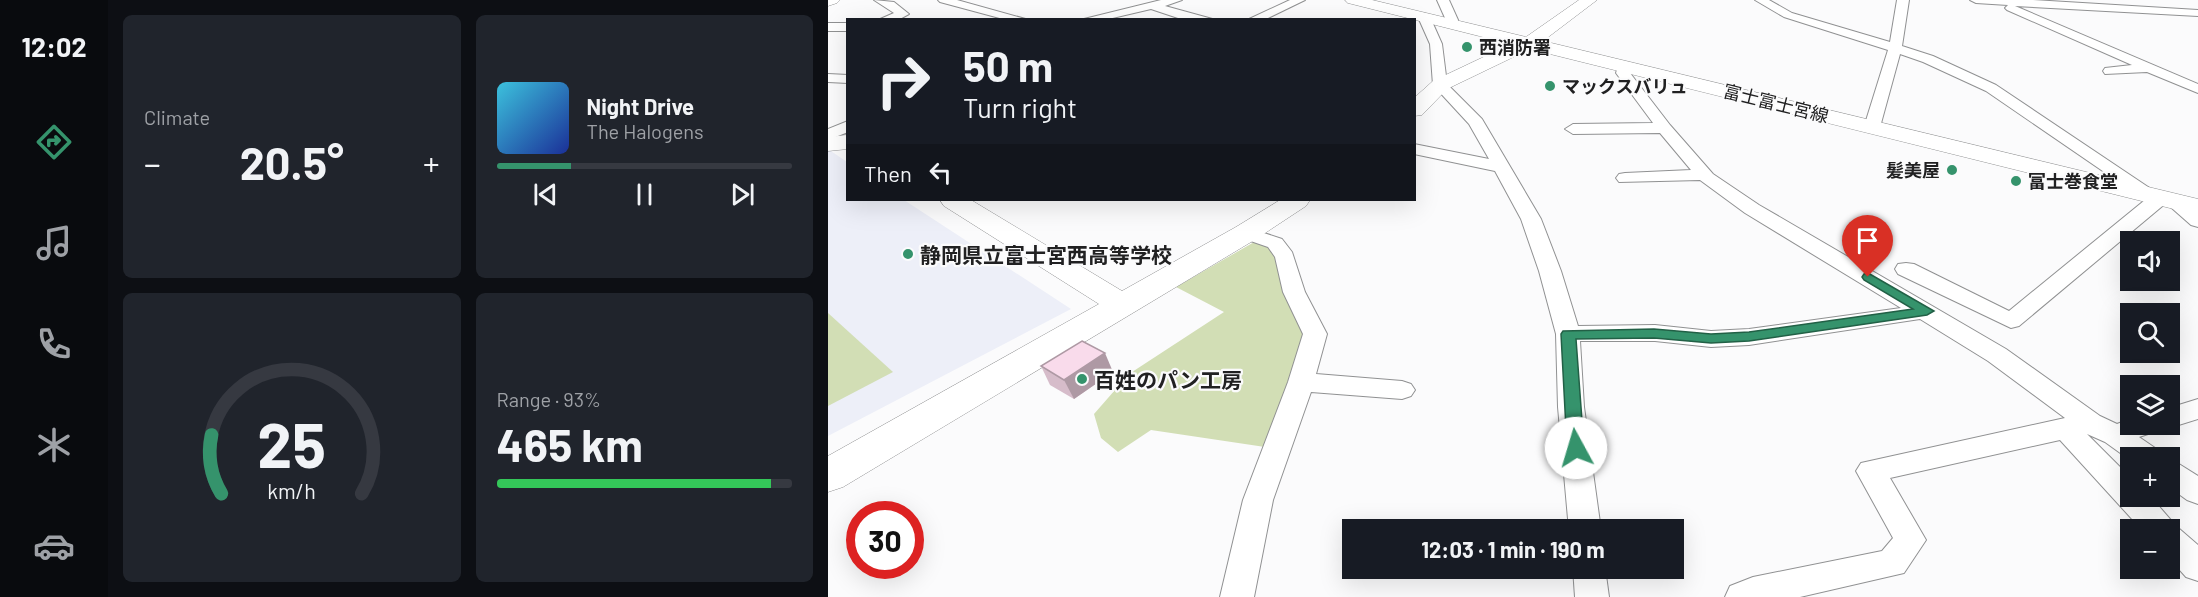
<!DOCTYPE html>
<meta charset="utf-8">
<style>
body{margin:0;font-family:Barlow,"Noto Sans JP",sans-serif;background:#20242c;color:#f1f3f6;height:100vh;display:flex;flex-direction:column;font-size:22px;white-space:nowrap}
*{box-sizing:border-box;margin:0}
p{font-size:20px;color:#9ea1a6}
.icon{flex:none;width:33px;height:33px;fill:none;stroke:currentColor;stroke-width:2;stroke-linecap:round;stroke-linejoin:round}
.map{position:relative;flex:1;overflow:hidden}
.details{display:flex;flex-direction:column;gap:15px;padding:15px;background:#0d0f14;width:720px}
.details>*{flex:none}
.top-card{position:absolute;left:18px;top:18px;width:570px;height:183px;border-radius:0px;box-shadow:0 6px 24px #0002;background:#171b24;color:#f1f3f6;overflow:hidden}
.tools{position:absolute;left:1292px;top:231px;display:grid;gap:12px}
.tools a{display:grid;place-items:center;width:60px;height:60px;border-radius:0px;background:#171b24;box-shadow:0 6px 24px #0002;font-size:30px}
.speed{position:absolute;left:18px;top:501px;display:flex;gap:12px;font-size:30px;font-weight:700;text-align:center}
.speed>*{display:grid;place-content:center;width:78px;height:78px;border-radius:50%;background:#171b24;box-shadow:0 6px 24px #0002;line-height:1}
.speed .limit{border:9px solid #d22;background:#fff;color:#111}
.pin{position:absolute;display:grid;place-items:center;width:51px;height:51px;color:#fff;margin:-62px -26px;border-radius:50% 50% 50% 0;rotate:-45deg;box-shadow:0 0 6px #0007}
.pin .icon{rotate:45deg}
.me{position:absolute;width:66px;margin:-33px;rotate:354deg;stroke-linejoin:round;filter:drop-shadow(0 0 4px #0008)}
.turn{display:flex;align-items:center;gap:21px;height:126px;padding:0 18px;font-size:27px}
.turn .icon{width:78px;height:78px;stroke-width:2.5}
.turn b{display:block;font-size:42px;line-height:51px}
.then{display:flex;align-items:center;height:57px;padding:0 18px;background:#0003;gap:12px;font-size:22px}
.big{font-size:45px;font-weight:700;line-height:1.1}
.details .widget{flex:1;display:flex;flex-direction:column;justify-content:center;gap:9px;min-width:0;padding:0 21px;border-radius:9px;background:#20242c}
.details .dial{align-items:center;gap:0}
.dial svg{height:156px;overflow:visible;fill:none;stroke:#363941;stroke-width:7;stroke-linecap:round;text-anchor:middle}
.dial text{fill:#f1f3f6;stroke:none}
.song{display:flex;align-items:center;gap:18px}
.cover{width:72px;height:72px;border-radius:9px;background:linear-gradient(135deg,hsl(190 70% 55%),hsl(230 70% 35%))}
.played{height:6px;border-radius:3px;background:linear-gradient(90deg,#35936c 25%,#363941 25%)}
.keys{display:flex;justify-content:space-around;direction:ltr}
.heat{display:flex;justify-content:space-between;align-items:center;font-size:33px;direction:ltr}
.charge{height:9px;border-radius:4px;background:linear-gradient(90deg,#34c759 93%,#363941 0)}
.details .tiles{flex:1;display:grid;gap:15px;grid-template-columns:repeat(2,1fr)}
.trip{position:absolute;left:514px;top:519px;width:342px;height:60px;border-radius:0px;background:#171b24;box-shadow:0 6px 24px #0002;font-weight:700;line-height:60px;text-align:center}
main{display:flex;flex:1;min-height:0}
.menu{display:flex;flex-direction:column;width:108px;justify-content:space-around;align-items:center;background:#090b0e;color:#9ea1a6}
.menu .icon{width:42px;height:42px}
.menu .current{color:#35936c}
.menu b{font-size:27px;color:#f1f3f6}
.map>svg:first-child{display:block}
.built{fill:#edeff8}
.green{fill:#d2deb5}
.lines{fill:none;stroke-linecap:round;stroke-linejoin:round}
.street-casing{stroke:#909192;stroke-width:2}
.secondary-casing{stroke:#909192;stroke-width:1}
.street{fill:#fff;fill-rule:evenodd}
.secondary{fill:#fff;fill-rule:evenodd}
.wall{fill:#d6bcca}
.shaded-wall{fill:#ae99a4}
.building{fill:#f9dbeb;stroke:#ae99a4;stroke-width:1.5}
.route{fill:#35936c;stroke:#226046;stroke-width:1.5}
.poi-dot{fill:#35936c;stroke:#fbfbfc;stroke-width:2}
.labels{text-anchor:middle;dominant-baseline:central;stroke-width:4.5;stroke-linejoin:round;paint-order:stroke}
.far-poi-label{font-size:18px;font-weight:bold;fill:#212122;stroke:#fbfbfc;text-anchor:start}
.far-street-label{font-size:18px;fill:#212122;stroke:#fbfbfc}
.poi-label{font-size:21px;font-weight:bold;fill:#212122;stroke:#fbfbfc;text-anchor:start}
</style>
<main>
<nav class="menu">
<b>12:02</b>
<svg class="icon current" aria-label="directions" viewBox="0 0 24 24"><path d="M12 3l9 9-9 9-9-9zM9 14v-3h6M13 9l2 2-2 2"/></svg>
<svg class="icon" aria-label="music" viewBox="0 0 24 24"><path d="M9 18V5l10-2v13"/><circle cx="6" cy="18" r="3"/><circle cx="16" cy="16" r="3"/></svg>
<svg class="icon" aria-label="phone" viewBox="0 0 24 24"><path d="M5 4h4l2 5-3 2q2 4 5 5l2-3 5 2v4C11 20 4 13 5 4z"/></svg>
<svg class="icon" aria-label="climate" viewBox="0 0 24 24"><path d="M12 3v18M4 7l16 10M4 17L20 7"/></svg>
<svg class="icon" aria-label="car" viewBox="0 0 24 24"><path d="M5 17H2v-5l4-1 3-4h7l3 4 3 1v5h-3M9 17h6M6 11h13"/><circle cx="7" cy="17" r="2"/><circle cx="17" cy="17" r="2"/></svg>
</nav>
<section class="details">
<div class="tiles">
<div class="widget"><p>Climate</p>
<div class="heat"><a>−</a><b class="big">20.5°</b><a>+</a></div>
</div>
<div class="widget">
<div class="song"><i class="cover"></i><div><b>Night Drive</b><p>The Halogens</p></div></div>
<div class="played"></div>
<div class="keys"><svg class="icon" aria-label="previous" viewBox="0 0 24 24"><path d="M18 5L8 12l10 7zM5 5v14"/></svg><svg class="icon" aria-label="pause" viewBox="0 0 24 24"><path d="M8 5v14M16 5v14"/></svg><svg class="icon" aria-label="next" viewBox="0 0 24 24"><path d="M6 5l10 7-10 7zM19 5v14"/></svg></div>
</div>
<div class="widget dial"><svg viewBox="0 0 100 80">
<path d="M14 69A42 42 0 1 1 86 69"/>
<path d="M14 69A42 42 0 0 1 9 39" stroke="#35936c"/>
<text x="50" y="56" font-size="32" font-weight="700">25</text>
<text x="50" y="72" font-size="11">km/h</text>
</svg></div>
<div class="widget"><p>Range · 93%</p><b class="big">465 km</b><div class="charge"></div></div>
</div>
</section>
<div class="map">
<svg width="1370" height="597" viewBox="0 0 1370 597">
<rect width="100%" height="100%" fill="#fbfbfc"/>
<polygon class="built" points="0,149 19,162 20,200 76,200 243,309 0,436"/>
<g class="green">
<polygon points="428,241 441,245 453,266 479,335 437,447 323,430 290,452 273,438 266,414 301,374 396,312 348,287"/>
<polygon points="0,313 65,372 0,406"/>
</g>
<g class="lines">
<defs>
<g id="street">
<polygon points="46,0 66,2 81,14 70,20 50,20 66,13"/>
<polygon points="110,0 129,0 201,20 179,20 112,2"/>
<polygon points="333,0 354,0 337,6 388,20 356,20 323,9 276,20 252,20"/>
<polygon points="462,0 477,0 436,20 419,20"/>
<polygon points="609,0 621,0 630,20 629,27 621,27"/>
<polygon points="927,0 941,0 964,13 1062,42 1069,0 1081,0 1074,46 1105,56 1168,85 1329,193 1353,197 1370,211 1370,227 1363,225 1338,203 1191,326 1183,328 1070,274 1067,269 1070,264 1078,263 1086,264 1181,311 1317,200 1158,91 1095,62 1072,54 1052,127 1050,130 1038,130 1036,127 1060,50 956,17"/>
<polygon points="1142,0 1205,0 1370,10 1370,16 1187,6 1370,84 1370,93 1319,72 1277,74 1275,71 1277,68 1304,65 1179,10 1177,8 1180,5 1148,3"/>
<polygon points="596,13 602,17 614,44 619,84 654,119 713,219 733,271 750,326 827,325 883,331 921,329 1073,308 917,213 872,180 791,182 788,178 791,174 797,173 863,170 832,133 745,134 737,129 745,124 825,123 788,73 791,63 801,63 802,73 842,125 885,174 931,205 1178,349 1272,416 1289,424 1302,419 1302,424 1341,424 1341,408 1370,399 1370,419 1341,428 1332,425 1329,431 1311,437 1330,450 1334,458 1302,458 1302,460 1277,442 1259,434 1302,477 1302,496 1322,496 1348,526 1370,545 1370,581 1358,577 1341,558 1341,530 1314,530 1232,440 1062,478 1098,540 1076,573 972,597 897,597 902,586 925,577 1054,551 1065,538 1028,471 1033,463 1237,418 1160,361 1092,319 921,345 883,347 827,341 752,341 756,407 773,530 741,530 730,407 728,334 711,271 693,219 667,171 586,154 586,144 661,159 641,124 605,85 602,44 590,17"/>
<rect x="0" y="23" width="20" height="8"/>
<polygon points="0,74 20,75 20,83 0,82"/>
<polygon points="20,121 20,132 0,140 0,129"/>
<polygon points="418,227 454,239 464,252 477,292 499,334 488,374 574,381 583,384 587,390 583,396 574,399 483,392 445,500 426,597 392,597 415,500 460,382 475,334 455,292 447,257 440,247 411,237 408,233 411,229"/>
<polygon points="1341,461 1351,464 1370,476 1370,504 1359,500 1341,487"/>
<polygon points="745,568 777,568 781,597 747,597"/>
</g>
<g id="secondary">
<polygon points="0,0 12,0 9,3 0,6"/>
<polygon points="517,0 544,0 698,37 751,0 769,0 715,41 1370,199 1370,215 702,49 619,89 594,115 586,116 586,98 605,81 683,44 520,3"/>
<polygon points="20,135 20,149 0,151 0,137"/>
<polygon points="112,200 143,200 294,291 408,227 452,200 482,200 478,206 428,239 15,487 0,492 0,456 271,304 116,206"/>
</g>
</defs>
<use href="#street" class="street-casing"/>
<use href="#secondary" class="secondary-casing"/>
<use href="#street" class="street"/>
<use href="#secondary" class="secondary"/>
</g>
<polygon class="wall" points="213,366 285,372 246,399 222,385"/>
<polygon class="shaded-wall" points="277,353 285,372 246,399 236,380"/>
<polygon class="building" points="254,341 277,353 236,380 213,366"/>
<polygon class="route" points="1040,273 1106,311 1099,315 921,341 883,343 826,338 748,339 756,448 754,452 748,454 742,452 739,448 733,334 735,331 826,329 883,334 921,332 1085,309 1036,280 1034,277 1036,274"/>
<g class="poi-dot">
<circle cx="639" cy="47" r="6"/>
<circle cx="722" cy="86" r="6"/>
<circle cx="1124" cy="170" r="6"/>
<circle cx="1188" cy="181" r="6"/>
<circle cx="80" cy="254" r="6"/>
<circle cx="254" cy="379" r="6"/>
</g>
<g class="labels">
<g class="far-poi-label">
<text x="651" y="47">西消防署</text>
<text x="734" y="86">マックスバリュ</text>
<text x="1112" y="170" text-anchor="end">髪美屋</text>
<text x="1200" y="181">富士巻食堂</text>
</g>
<g class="far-street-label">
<text transform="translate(948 103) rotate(14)">富士富士宮線</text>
</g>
<g class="poi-label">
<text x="92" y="254">静岡県立富士宮西高等学校</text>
<text x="266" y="379">百姓のパン工房</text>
</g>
</g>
</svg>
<div class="tools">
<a><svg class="icon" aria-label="sound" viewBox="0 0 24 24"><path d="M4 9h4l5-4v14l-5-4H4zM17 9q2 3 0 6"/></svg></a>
<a><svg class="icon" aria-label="search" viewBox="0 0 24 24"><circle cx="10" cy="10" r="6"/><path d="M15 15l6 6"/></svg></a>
<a><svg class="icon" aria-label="layers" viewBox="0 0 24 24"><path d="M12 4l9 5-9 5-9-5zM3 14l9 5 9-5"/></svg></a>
<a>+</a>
<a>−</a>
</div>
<div class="speed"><div class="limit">30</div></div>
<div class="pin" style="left:1040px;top:277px;background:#d93025"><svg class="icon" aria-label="arrive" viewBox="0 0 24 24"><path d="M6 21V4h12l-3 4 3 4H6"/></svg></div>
<svg class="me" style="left:748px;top:448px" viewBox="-20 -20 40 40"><circle r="19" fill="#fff"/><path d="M0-13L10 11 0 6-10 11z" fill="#35936c"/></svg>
<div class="trip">12:03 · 1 min · 190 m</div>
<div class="top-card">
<div class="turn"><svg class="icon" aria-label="right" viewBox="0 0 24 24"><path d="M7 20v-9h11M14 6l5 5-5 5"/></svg><div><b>50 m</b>Turn right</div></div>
<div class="then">Then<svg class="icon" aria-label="left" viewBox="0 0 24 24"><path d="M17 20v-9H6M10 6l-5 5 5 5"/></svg></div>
</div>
</div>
</main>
